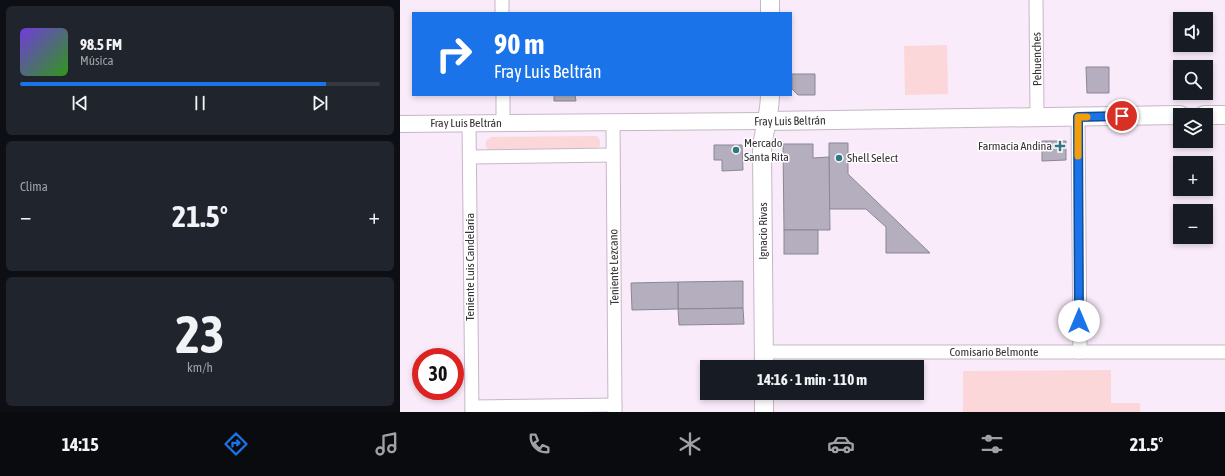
<!DOCTYPE html>
<html lang="es">
<meta charset="utf-8">
<style>
body{margin:0;font-family:"Asap Condensed",sans-serif;background:#20242c;color:#f1f3f6;height:100vh;display:flex;flex-direction:column;font-size:15px;white-space:nowrap}
*{box-sizing:border-box;margin:0}
p{font-size:13px;color:#9ea1a6}
.icon{flex:none;width:22px;height:22px;fill:none;stroke:currentColor;stroke-width:2;stroke-linecap:round;stroke-linejoin:round}
.map{position:relative;flex:1;overflow:hidden}
.side{display:flex;flex-direction:column;gap:6px;padding:6px;background:#0d0f14;width:400px}
.side>*{flex:none}
.guide{position:absolute;left:12px;top:12px;width:380px;height:84px;border-radius:0px;box-shadow:0 2px 6px #0003;background:#1a73e8;color:#fff;overflow:hidden}
.tools{position:absolute;left:773px;top:12px;display:grid;gap:8px}
.tools a{display:grid;place-items:center;width:40px;height:40px;border-radius:0px;background:#171b24;box-shadow:0 2px 6px #0003;font-size:20px}
.speed{position:absolute;left:12px;top:348px;display:flex;gap:8px;font-size:20px;font-weight:700;text-align:center}
.speed>*{display:grid;place-content:center;width:52px;height:52px;border-radius:50%;background:#171b24;box-shadow:0 2px 6px #0003;line-height:1}
.speed .limit{border:6px solid #d22;background:#fff;color:#111}
.pin{position:absolute;display:grid;place-items:center;width:34px;height:34px;color:#fff;margin:-17px;border:2px solid #fff;border-radius:50%;box-shadow:0 1px 4px #0007}
.me{position:absolute;width:44px;margin:-22px;rotate:0deg;stroke-linejoin:round;filter:drop-shadow(0 0 3px #0008)}
.turn{display:flex;align-items:center;gap:14px;height:84px;padding:0 16px;font-size:18px}
.turn .icon{width:52px;height:52px;stroke-width:2.5}
.turn b{display:block;font-size:28px;line-height:34px}
.big{font-size:30px;font-weight:700;line-height:1.1}
.side .widget{flex:1;display:flex;flex-direction:column;justify-content:center;gap:6px;min-width:0;padding:0 14px;border-radius:6px;background:#20242c}
.side .dial{align-items:center;gap:0}
.dial b{font-size:52px;line-height:1}
.song{display:flex;align-items:center;gap:12px}
.cover{width:48px;height:48px;border-radius:6px;background:linear-gradient(135deg,hsl(260 70% 55%),hsl(110 70% 35%))}
.played{height:4px;border-radius:2px;background:linear-gradient(90deg,#1a73e8 85%,#363941 85%)}
.keys{display:flex;justify-content:space-around;direction:ltr}
.heat{display:flex;justify-content:space-between;align-items:center;font-size:22px;direction:ltr}
.trip{position:absolute;left:300px;top:360px;width:224px;height:40px;border-radius:0px;background:#171b24;box-shadow:0 2px 6px #0003;font-weight:700;line-height:40px;text-align:center}
.dock{display:flex;height:64px;justify-content:space-around;align-items:center;background:#090b0e;color:#9ea1a6}
.dock .icon{width:28px;height:28px}
.dock .on{color:#1a73e8}
.dock b{font-size:18px;color:#f1f3f6}
main{display:flex;flex:1;min-height:0}
.map>svg:first-child{display:block}
.green{fill:#fcd7da}
.building{fill:#b4aebe;stroke:#8b8694}
.lines{fill:none;stroke-linecap:round;stroke-linejoin:round}
.minor-casing{stroke:#c5b8c5;stroke-width:15}
.tertiary-casing{stroke:#c5b8c5;stroke-width:18}
.secondary-casing{stroke:#c5b8c5;stroke-width:20}
.minor{stroke:#fff;stroke-width:13}
.tertiary{stroke:#fff;stroke-width:16}
.secondary{stroke:#fff;stroke-width:18}
.route-casing{stroke:#114b97;stroke-width:10}
.route{stroke:#1a73e8;stroke-width:7}
.slow{stroke:#f59e0b;stroke-width:7}
.poi-dot{fill:#317784;stroke:#fff;stroke-width:1.5}
.labels{text-anchor:middle;dominant-baseline:central;stroke-width:3;stroke-linejoin:round;paint-order:stroke}
.street-label{font-size:12px;fill:#373237;stroke:#fff}
.poi-label{font-size:12px;fill:#373237;stroke:#fff;text-anchor:start}
</style>
<main>
<section class="side">
<div class="widget">
<div class="song"><i class="cover"></i><div><b>98.5 FM</b><p>Música</p></div></div>
<div class="played"></div>
<div class="keys"><svg class="icon" aria-label="previous" viewBox="0 0 24 24"><path d="M18 5L8 12l10 7zM5 5v14"/></svg><svg class="icon" aria-label="pause" viewBox="0 0 24 24"><path d="M8 5v14M16 5v14"/></svg><svg class="icon" aria-label="next" viewBox="0 0 24 24"><path d="M6 5l10 7-10 7zM19 5v14"/></svg></div>
</div>
<div class="widget"><p>Clima</p>
<div class="heat"><a>−</a><b class="big">21.5°</b><a>+</a></div>
</div>
<div class="widget dial"><b>23</b><p>km/h</p></div>
</section>
<div class="map">
<svg width="825" height="412" viewBox="0 0 825 412">
<rect width="100%" height="100%" fill="#f9ebf9"/>
<g class="green">
<polygon points="547,45 548,94 505,95 504,46"/>
<path d="M193,136H197L200,140V146L196,149L92,151C87,150 84,146 86,141L91,137Z"/>
<polygon points="711,370 711,403 740,403 740,412 563,412 563,371"/>
</g>
<g class="building">
<polygon points="686,67 709,67 709,93 687,93"/>
<polygon points="392,74 415,74 415,95 398,95 392,89"/>
<polygon points="154,95 175,95 176,101 154,101"/>
<polygon points="642,141 666,141 666,160 642,161"/>
<polygon points="429,143 448,143 448,174 530,253 486,253 486,227 466,209 429,209"/>
<polygon points="383,144 413,144 413,158 429,157 430,230 384,230"/>
<polygon points="314,145 342,145 343,170 322,171 322,160 314,160"/>
<rect x="384" y="230" width="34" height="24"/>
<polygon points="343,281 343,308 278,309 278,282"/>
<polygon points="278,282 278,309 232,310 231,283"/>
<polygon points="343,308 344,324 279,325 278,309"/>
</g>
<g class="lines">
<defs>
<g id="minor">
<polyline points="102,0 102,13"/>
<polyline points="636,0 637,117"/>
<polyline points="103,95 103,123"/>
<polyline points="678,117 680,352"/>
<polyline points="213,122 215,412"/>
<polyline points="69,123 72,412"/>
<polyline points="70,157 213,155"/>
<polyline points="364,352 825,352"/>
<polyline points="72,407 215,405"/>
</g>
<polyline id="tertiary" points="0,124 367,121"/>
<g id="secondary">
<polyline points="370,0 370,13"/>
<polyline points="804,115 825,115"/>
<polyline points="367,121 780,115"/>
<path d="M364,367L362,151C363,132 370,114 370,95"/>
<polyline points="364,393 364,412"/>
</g>
</defs>
<use href="#minor" class="minor-casing"/>
<use href="#tertiary" class="tertiary-casing"/>
<use href="#secondary" class="secondary-casing"/>
<use href="#minor" class="minor"/>
<use href="#tertiary" class="tertiary"/>
<use href="#secondary" class="secondary"/>
</g>
<g class="lines">
<defs>
<polyline id="route" points="679,321 678,117 722,116"/>
</defs>
<use href="#route" class="route-casing"/>
<use href="#route" class="route"/>
<polyline class="slow" points="678,156 678,117 687,117"/>
</g>
<g class="poi-dot">
<path d="M658 140h4v4h4v4h-4v4h-4v-4h-4v-4h4z"/>
<circle cx="336" cy="150" r="4"/>
<circle cx="439" cy="158" r="4"/>
</g>
<g class="labels">
<g class="street-label">
<text transform="translate(637 59) rotate(-91)">Pehuenches</text>
<text transform="translate(390 121) rotate(-1)">Fray Luis Beltrán</text>
<text x="66" y="123">Fray Luis Beltrán</text>
<text transform="translate(363 231) rotate(-90)">Ignacio Rivas</text>
<text transform="translate(70 267) rotate(-90)">Teniente Luis Candelaria</text>
<text transform="translate(214 267) rotate(-91)">Teniente Lezcano</text>
<text x="594" y="352">Comisario Belmonte</text>
</g>
<g class="poi-label">
<text x="344" y="143">Mercado<tspan x="344" dy="14">Santa Rita</tspan></text>
<text x="652" y="146" text-anchor="end">Farmacia Andina</text>
<text x="447" y="158">Shell Select</text>
</g>
</g>
</svg>
<div class="tools">
<a><svg class="icon" aria-label="sound" viewBox="0 0 24 24"><path d="M4 9h4l5-4v14l-5-4H4zM17 9q2 3 0 6"/></svg></a>
<a><svg class="icon" aria-label="search" viewBox="0 0 24 24"><circle cx="10" cy="10" r="6"/><path d="M15 15l6 6"/></svg></a>
<a><svg class="icon" aria-label="layers" viewBox="0 0 24 24"><path d="M12 4l9 5-9 5-9-5zM3 14l9 5 9-5"/></svg></a>
<a>+</a>
<a>−</a>
</div>
<div class="speed"><div class="limit">30</div></div>
<div class="pin" style="left:722px;top:116px;background:#d93025"><svg class="icon" aria-label="arrive" viewBox="0 0 24 24"><path d="M6 21V4h12l-3 4 3 4H6"/></svg></div>
<svg class="me" style="left:679px;top:321px" viewBox="-20 -20 40 40"><circle r="19" fill="#fff"/><path d="M0-13L10 11 0 6-10 11z" fill="#1a73e8"/></svg>
<div class="trip">14:16 · 1 min · 110 m</div>
<div class="guide">
<div class="turn"><svg class="icon" aria-label="right" viewBox="0 0 24 24"><path d="M7 20v-9h11M14 6l5 5-5 5"/></svg><div><b>90 m</b>Fray Luis Beltrán</div></div>
</div>
</div>
</main>
<nav class="dock">
<b>14:15</b>
<svg class="icon on" aria-label="directions" viewBox="0 0 24 24"><path d="M12 3l9 9-9 9-9-9zM9 14v-3h6M13 9l2 2-2 2"/></svg>
<svg class="icon" aria-label="music" viewBox="0 0 24 24"><path d="M9 18V5l10-2v13"/><circle cx="6" cy="18" r="3"/><circle cx="16" cy="16" r="3"/></svg>
<svg class="icon" aria-label="phone" viewBox="0 0 24 24"><path d="M5 4h4l2 5-3 2q2 4 5 5l2-3 5 2v4C11 20 4 13 5 4z"/></svg>
<svg class="icon" aria-label="climate" viewBox="0 0 24 24"><path d="M12 3v18M4 7l16 10M4 17L20 7"/></svg>
<svg class="icon" aria-label="car" viewBox="0 0 24 24"><path d="M5 17H2v-5l4-1 3-4h7l3 4 3 1v5h-3M9 17h6M6 11h13"/><circle cx="7" cy="17" r="2"/><circle cx="17" cy="17" r="2"/></svg>
<svg class="icon" aria-label="filters" viewBox="0 0 24 24"><path d="M4 7h16M4 17h16"/><circle cx="9" cy="7" r="2"/><circle cx="15" cy="17" r="2"/></svg>
<b>21.5°</b>
</nav>
